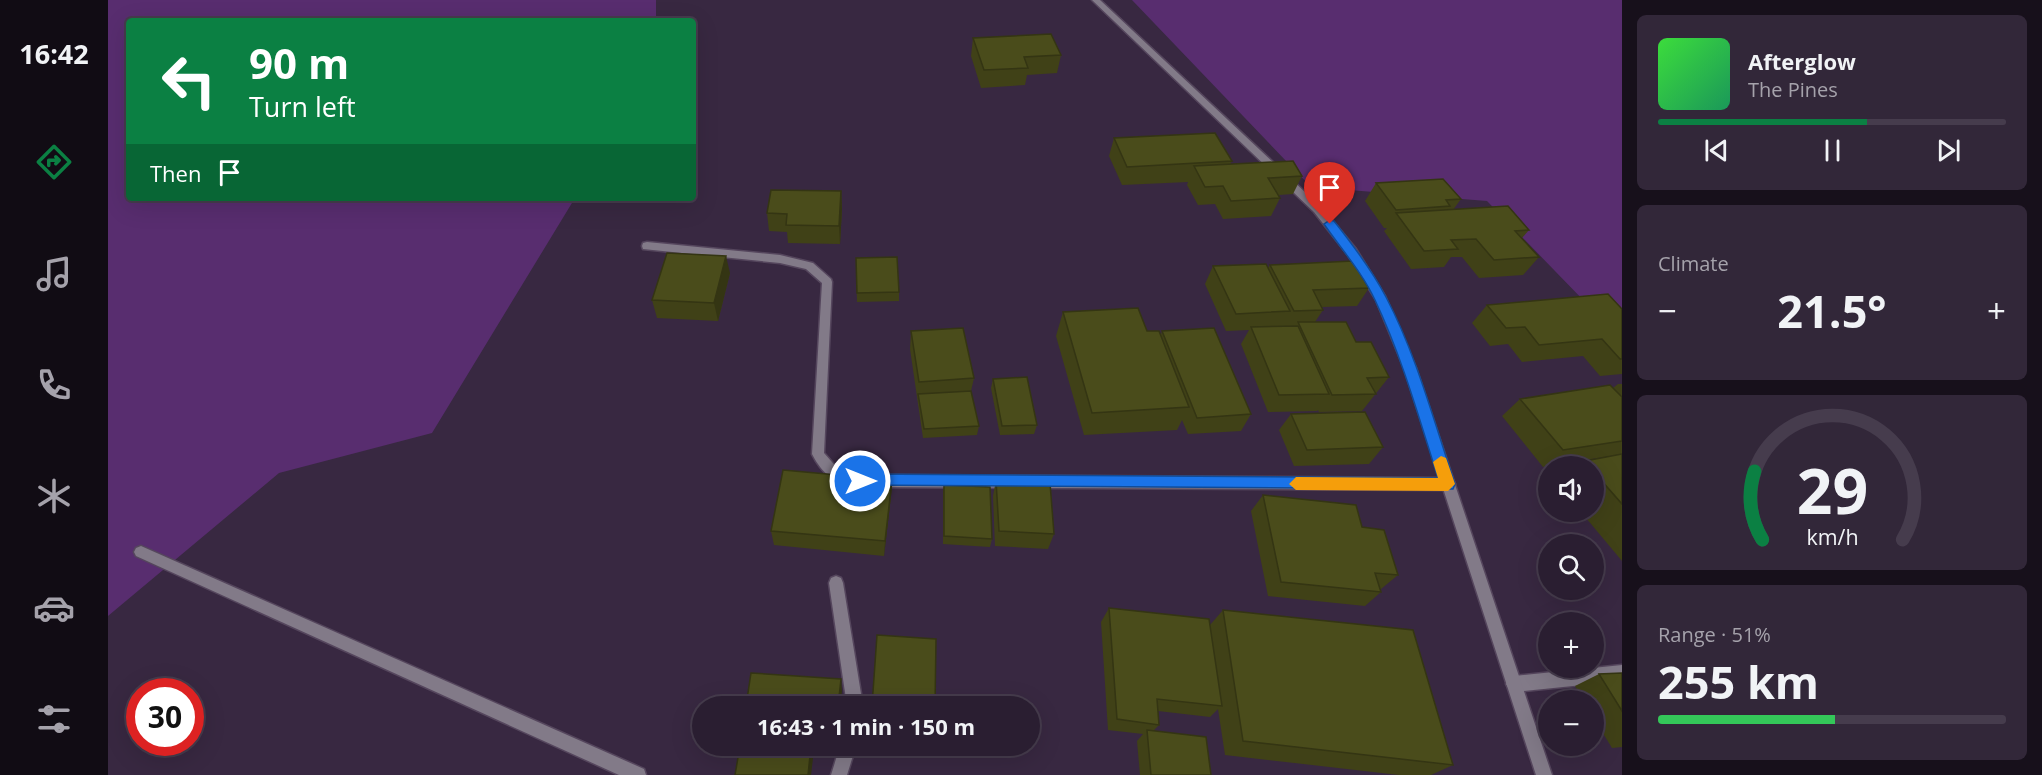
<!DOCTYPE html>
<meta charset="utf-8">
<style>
body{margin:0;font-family:"Open Sans",sans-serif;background:#322739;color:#f1f3f6;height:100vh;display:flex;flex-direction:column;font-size:22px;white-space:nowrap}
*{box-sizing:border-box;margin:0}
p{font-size:20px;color:#a5a2ab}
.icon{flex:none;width:33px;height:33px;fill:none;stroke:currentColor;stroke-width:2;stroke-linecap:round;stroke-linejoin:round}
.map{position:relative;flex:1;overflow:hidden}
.drawer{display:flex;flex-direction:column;gap:15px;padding:15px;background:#17101b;width:420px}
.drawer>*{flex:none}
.hud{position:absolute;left:18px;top:18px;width:570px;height:183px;border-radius:6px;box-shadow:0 6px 24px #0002,0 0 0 2px #463c4d;background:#0b8043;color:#fff;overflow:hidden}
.fabs{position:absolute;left:1430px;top:456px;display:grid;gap:12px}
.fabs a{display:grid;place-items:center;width:66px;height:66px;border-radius:50%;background:#2a1e31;box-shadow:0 6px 24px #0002,0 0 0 2px #463c4d;font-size:30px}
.speed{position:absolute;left:18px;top:678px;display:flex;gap:12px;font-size:30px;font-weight:700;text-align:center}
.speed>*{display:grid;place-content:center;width:78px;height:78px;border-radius:50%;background:#2a1e31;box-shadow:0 6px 24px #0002,0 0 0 2px #463c4d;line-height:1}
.speed .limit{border:9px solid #d22;background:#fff;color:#111}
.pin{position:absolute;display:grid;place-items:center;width:51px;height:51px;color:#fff;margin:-62px -26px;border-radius:50% 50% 50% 0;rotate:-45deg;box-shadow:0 0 6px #0007}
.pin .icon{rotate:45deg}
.me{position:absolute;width:66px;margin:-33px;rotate:90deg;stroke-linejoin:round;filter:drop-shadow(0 0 4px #0008)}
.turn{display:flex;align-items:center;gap:21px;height:126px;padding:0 24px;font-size:27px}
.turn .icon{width:78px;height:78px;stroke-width:2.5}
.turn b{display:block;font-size:42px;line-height:51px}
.then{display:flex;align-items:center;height:57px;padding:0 24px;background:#0003;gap:12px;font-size:22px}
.big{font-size:45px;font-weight:700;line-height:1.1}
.drawer .card{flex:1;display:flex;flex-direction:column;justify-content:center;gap:9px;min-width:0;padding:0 21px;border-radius:9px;background:#322739}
.drawer .dial{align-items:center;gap:0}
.dial svg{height:156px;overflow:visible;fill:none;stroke:#463c4d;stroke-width:7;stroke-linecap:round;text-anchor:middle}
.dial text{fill:#f1f3f6;stroke:none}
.song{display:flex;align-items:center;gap:18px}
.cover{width:72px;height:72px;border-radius:9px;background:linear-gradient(135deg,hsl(120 70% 55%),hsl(150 70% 35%))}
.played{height:6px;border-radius:3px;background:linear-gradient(90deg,#0b8043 60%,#463c4d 60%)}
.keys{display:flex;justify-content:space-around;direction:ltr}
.heat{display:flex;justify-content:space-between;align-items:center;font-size:33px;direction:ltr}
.charge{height:9px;border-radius:4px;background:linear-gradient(90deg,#34c759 51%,#463c4d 0)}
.trip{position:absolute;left:584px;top:696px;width:348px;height:60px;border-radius:30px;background:#2a1e31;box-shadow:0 6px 24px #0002,0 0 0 2px #463c4d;font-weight:700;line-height:60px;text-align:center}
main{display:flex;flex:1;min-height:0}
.tabs{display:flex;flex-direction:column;width:108px;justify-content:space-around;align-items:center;background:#110c14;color:#a5a2ab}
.tabs .icon{width:42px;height:42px}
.tabs .on{color:#0b8043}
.tabs b{font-size:27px;color:#f1f3f6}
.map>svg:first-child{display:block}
.green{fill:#582d6f}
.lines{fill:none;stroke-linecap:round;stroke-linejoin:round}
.minor-casing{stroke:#55465d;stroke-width:3}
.tertiary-casing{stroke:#55465d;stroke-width:3}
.minor{fill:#827a88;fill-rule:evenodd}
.tertiary{fill:#827a88;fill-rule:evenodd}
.wall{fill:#404117}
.shaded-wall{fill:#343513}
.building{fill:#4a4c1b;stroke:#343513;stroke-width:1.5}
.route{fill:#1a73e8;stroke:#114b97;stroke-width:1.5}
.slow{fill:#f59e0b}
</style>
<main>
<nav class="tabs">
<b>16:42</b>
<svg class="icon on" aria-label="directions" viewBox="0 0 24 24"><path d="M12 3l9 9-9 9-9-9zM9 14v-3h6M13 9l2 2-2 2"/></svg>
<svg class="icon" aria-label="music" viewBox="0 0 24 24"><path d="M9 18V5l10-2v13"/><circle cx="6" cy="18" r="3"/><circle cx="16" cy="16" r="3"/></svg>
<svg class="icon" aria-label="phone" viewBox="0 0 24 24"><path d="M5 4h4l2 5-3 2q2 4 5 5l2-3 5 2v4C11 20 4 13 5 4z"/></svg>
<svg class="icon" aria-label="climate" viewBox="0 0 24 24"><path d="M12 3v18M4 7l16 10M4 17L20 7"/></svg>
<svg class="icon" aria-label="car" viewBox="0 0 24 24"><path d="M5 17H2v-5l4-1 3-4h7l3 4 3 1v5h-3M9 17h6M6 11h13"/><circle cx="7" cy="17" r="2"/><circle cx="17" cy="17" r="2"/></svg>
<svg class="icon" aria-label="filters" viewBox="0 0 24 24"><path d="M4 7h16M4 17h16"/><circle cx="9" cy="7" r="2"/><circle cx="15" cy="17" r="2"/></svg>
</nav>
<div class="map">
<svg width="1514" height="775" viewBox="0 0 1514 775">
<rect width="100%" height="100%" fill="#382841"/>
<g class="green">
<polygon points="0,0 548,0 548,21 21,21 21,198 467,198 324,433 171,473 0,616"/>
<polygon points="1024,0 1514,0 1514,340 1379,201 1203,187"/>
</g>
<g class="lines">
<defs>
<g id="minor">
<path d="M539,242L672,255L705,263L723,279L724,282L716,453L731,470L750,475L752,479L750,483C729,490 712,470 704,454L714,283L698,269L672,263L535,249L534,246L535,243Z"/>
<polygon points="768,475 1340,478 1345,480 1347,484 1345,488 1340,490 768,487 763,485 761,481 763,477"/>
<polygon points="33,546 536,769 538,775 511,775 28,556 26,552 28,548"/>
<polygon points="728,576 733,578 735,583 755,706 739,706 721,583 723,578"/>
<polygon points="1514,665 1514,681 1406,692 1401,689 1398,684 1401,679 1406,676"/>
<polygon points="732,746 748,746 739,775 723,775"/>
</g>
<polygon id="tertiary" points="984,0 992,0 1214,208 1248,249 1277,296 1308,368 1444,775 1428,775 1296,368 1268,300 1240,255 1206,212"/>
</defs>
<use href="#minor" class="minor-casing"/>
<use href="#tertiary" class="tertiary-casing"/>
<use href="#minor" class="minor"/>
<use href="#tertiary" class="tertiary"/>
</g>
<g class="wall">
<polygon points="865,38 953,55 949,73 919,75 917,85 873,88 863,56"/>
<polygon points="1006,138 1124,161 1122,164 1194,176 1185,194 1171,195 1172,198 1163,216 1115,219 1107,204 1090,205 1079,185 1080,182 1014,185 1001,156"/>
<polygon points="1268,183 1353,199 1345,210 1421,230 1414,238 1431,257 1415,275 1371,278 1354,257 1343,257 1336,267 1303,269 1276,231 1279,228 1276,228 1257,201"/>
<polygon points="733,191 734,209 732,244 680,243 679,232 661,231 659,213"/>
<polygon points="748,258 791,292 791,301 749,302"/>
<polygon points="1162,265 1261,288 1249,306 1214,307 1215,310 1207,322 1248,342 1281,377 1254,411 1211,412 1210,410 1209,411 1160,412 1133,344 1141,330 1118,331 1097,284 1105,266 1160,268"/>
<polygon points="622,273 610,321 549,318 544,300"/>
<polygon points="1379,305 1514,309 1514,374 1492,376 1475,356 1414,362 1400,344 1382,346 1364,323"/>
<polygon points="955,312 1053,335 1054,331 1143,414 1133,431 1080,434 1074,420 1069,430 976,435 948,336"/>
<polygon points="803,331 866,378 863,391 871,426 869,435 815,438 802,349"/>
<polygon points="885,379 929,425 926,434 892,435 883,388"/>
<polygon points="1510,384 1514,384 1514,454 1435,467 1394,416 1412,399 1505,388"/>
<polygon points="1183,414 1275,447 1261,464 1186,466 1171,430"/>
<polygon points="1514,454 1514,561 1473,512 1485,512 1485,466 1470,466 1477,461"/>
<polygon points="784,480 783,496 776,556 666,545 663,531"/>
<polygon points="888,480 946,534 940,549 887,546 885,496"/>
<polygon points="836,485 884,539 882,547 835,544 835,493"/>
<polygon points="1155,495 1254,527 1290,575 1273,589 1272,589 1273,592 1257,606 1160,596 1143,511"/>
<polygon points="1001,608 1102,625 1115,610 1345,765 1323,775 1291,775 1117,755 1110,709 1102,717 1050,711 1051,725 1045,731 1103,775 1032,775 1029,741 1035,734 1000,730 993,622"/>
<polygon points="1514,673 1514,747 1504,748 1485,717 1485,700 1475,700 1467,686 1491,674"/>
<polygon points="632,746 729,746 728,752 706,750"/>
</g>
<g class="shaded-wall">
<polygon points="733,191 734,209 732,244 731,226"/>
<polygon points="618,256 622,273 610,321 606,303"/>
<polygon points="784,480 783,496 776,556 777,541"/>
<polygon points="733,679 734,691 732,706 730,706"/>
<polygon points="703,746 705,746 706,750 703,775 700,775"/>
</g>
<g class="building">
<polygon points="943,34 953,55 916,57 920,68 876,70 865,38"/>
<polygon points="1107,133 1124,161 1019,167 1006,138"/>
<polygon points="1185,161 1194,176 1160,178 1172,198 1123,201 1115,186 1097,187 1086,166"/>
<polygon points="1335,179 1353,199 1338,200 1342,206 1288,210 1268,183"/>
<polygon points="663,190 733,191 731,226 678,225 679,214 659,213"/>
<polygon points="1400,206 1421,230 1407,231 1431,257 1386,260 1368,239 1343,240 1350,249 1316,251 1288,213"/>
<polygon points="559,253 618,256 606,303 544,300"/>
<polygon points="789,257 791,292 749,293 748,258"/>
<polygon points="1245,261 1261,288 1205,290 1215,310 1186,311 1162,265"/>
<polygon points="1158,264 1182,311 1128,314 1105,266"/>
<polygon points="1500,294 1514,309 1514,359 1512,359 1494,339 1431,345 1417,327 1398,328 1379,305"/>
<polygon points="1030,308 1039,331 1051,331 1081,407 984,413 955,312"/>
<polygon points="1190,322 1238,322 1248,342 1263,342 1281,377 1259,378 1268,394 1224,395"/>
<polygon points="1190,326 1221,394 1171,395 1143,327"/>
<polygon points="855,328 866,378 811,382 803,331"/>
<polygon points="1106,328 1143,414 1089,418 1054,331"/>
<polygon points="919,377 929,425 894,426 885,379"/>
<polygon points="1502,385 1514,397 1514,441 1455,450 1412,399"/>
<polygon points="863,391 871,426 816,429 810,394"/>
<polygon points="1257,412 1275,447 1199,450 1183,414"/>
<polygon points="1514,454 1514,504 1485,471 1485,466 1481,466 1477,461"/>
<polygon points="675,470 784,480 777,541 663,531"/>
<polygon points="888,480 942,483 946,534 891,531"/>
<polygon points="836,485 882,487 884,539 836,536"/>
<polygon points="1155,495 1248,505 1254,527 1276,530 1290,575 1267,573 1273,592 1173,582"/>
<polygon points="1001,608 1101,619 1114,706 1049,699 1051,725 1009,719"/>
<polygon points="1115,610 1305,630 1345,765 1135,741"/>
<polygon points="769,635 828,639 827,706 764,706"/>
<polygon points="643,673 733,679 730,706 638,706"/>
<polygon points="1514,673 1514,711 1491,674"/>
<polygon points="1039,730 1098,737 1103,775 1043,775"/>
<polygon points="632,746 703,746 700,775 627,775"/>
</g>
<path class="route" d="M1222,220L1226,221C1245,245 1264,270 1278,297C1309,356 1326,422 1347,484L1345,489L747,485L745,481L747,476L752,474L1330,478C1311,418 1294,357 1267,300C1254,272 1233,249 1216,224Z"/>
<polygon class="slow" points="1333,456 1338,458 1347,484 1340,491 1188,490 1181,484 1188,477 1330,478 1325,462"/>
</svg>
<div class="fabs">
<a><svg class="icon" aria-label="sound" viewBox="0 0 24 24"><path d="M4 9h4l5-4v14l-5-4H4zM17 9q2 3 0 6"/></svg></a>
<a><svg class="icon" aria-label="search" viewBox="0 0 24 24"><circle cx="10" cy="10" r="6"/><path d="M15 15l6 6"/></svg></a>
<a>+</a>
<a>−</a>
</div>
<div class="speed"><div class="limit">30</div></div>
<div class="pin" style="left:1222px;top:224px;background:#d93025"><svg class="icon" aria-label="arrive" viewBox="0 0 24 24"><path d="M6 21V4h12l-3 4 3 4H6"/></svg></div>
<svg class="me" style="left:752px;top:481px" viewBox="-20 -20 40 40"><circle r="17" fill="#1a73e8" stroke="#fff" stroke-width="3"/><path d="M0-11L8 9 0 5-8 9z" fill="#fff"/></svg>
<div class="trip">16:43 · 1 min · 150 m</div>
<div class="hud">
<div class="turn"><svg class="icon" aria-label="left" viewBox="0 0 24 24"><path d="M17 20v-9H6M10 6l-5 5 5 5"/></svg><div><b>90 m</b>Turn left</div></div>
<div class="then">Then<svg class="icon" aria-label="arrive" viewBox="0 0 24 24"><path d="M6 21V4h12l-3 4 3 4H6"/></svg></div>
</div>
</div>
<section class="drawer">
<div class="card">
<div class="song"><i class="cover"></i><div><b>Afterglow</b><p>The Pines</p></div></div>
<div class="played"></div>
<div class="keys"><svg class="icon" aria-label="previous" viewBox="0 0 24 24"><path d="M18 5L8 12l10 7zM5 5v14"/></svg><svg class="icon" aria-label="pause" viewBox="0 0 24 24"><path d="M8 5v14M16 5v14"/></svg><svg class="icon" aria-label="next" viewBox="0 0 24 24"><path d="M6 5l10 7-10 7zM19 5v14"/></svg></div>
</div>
<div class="card"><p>Climate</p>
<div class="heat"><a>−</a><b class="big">21.5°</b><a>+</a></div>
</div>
<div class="card dial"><svg viewBox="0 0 100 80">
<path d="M14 69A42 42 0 1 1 86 69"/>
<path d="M14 69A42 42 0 0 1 10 34" stroke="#0b8043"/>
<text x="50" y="56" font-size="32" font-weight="700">29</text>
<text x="50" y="72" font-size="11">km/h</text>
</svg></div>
<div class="card"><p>Range · 51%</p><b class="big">255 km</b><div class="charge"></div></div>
</section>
</main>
